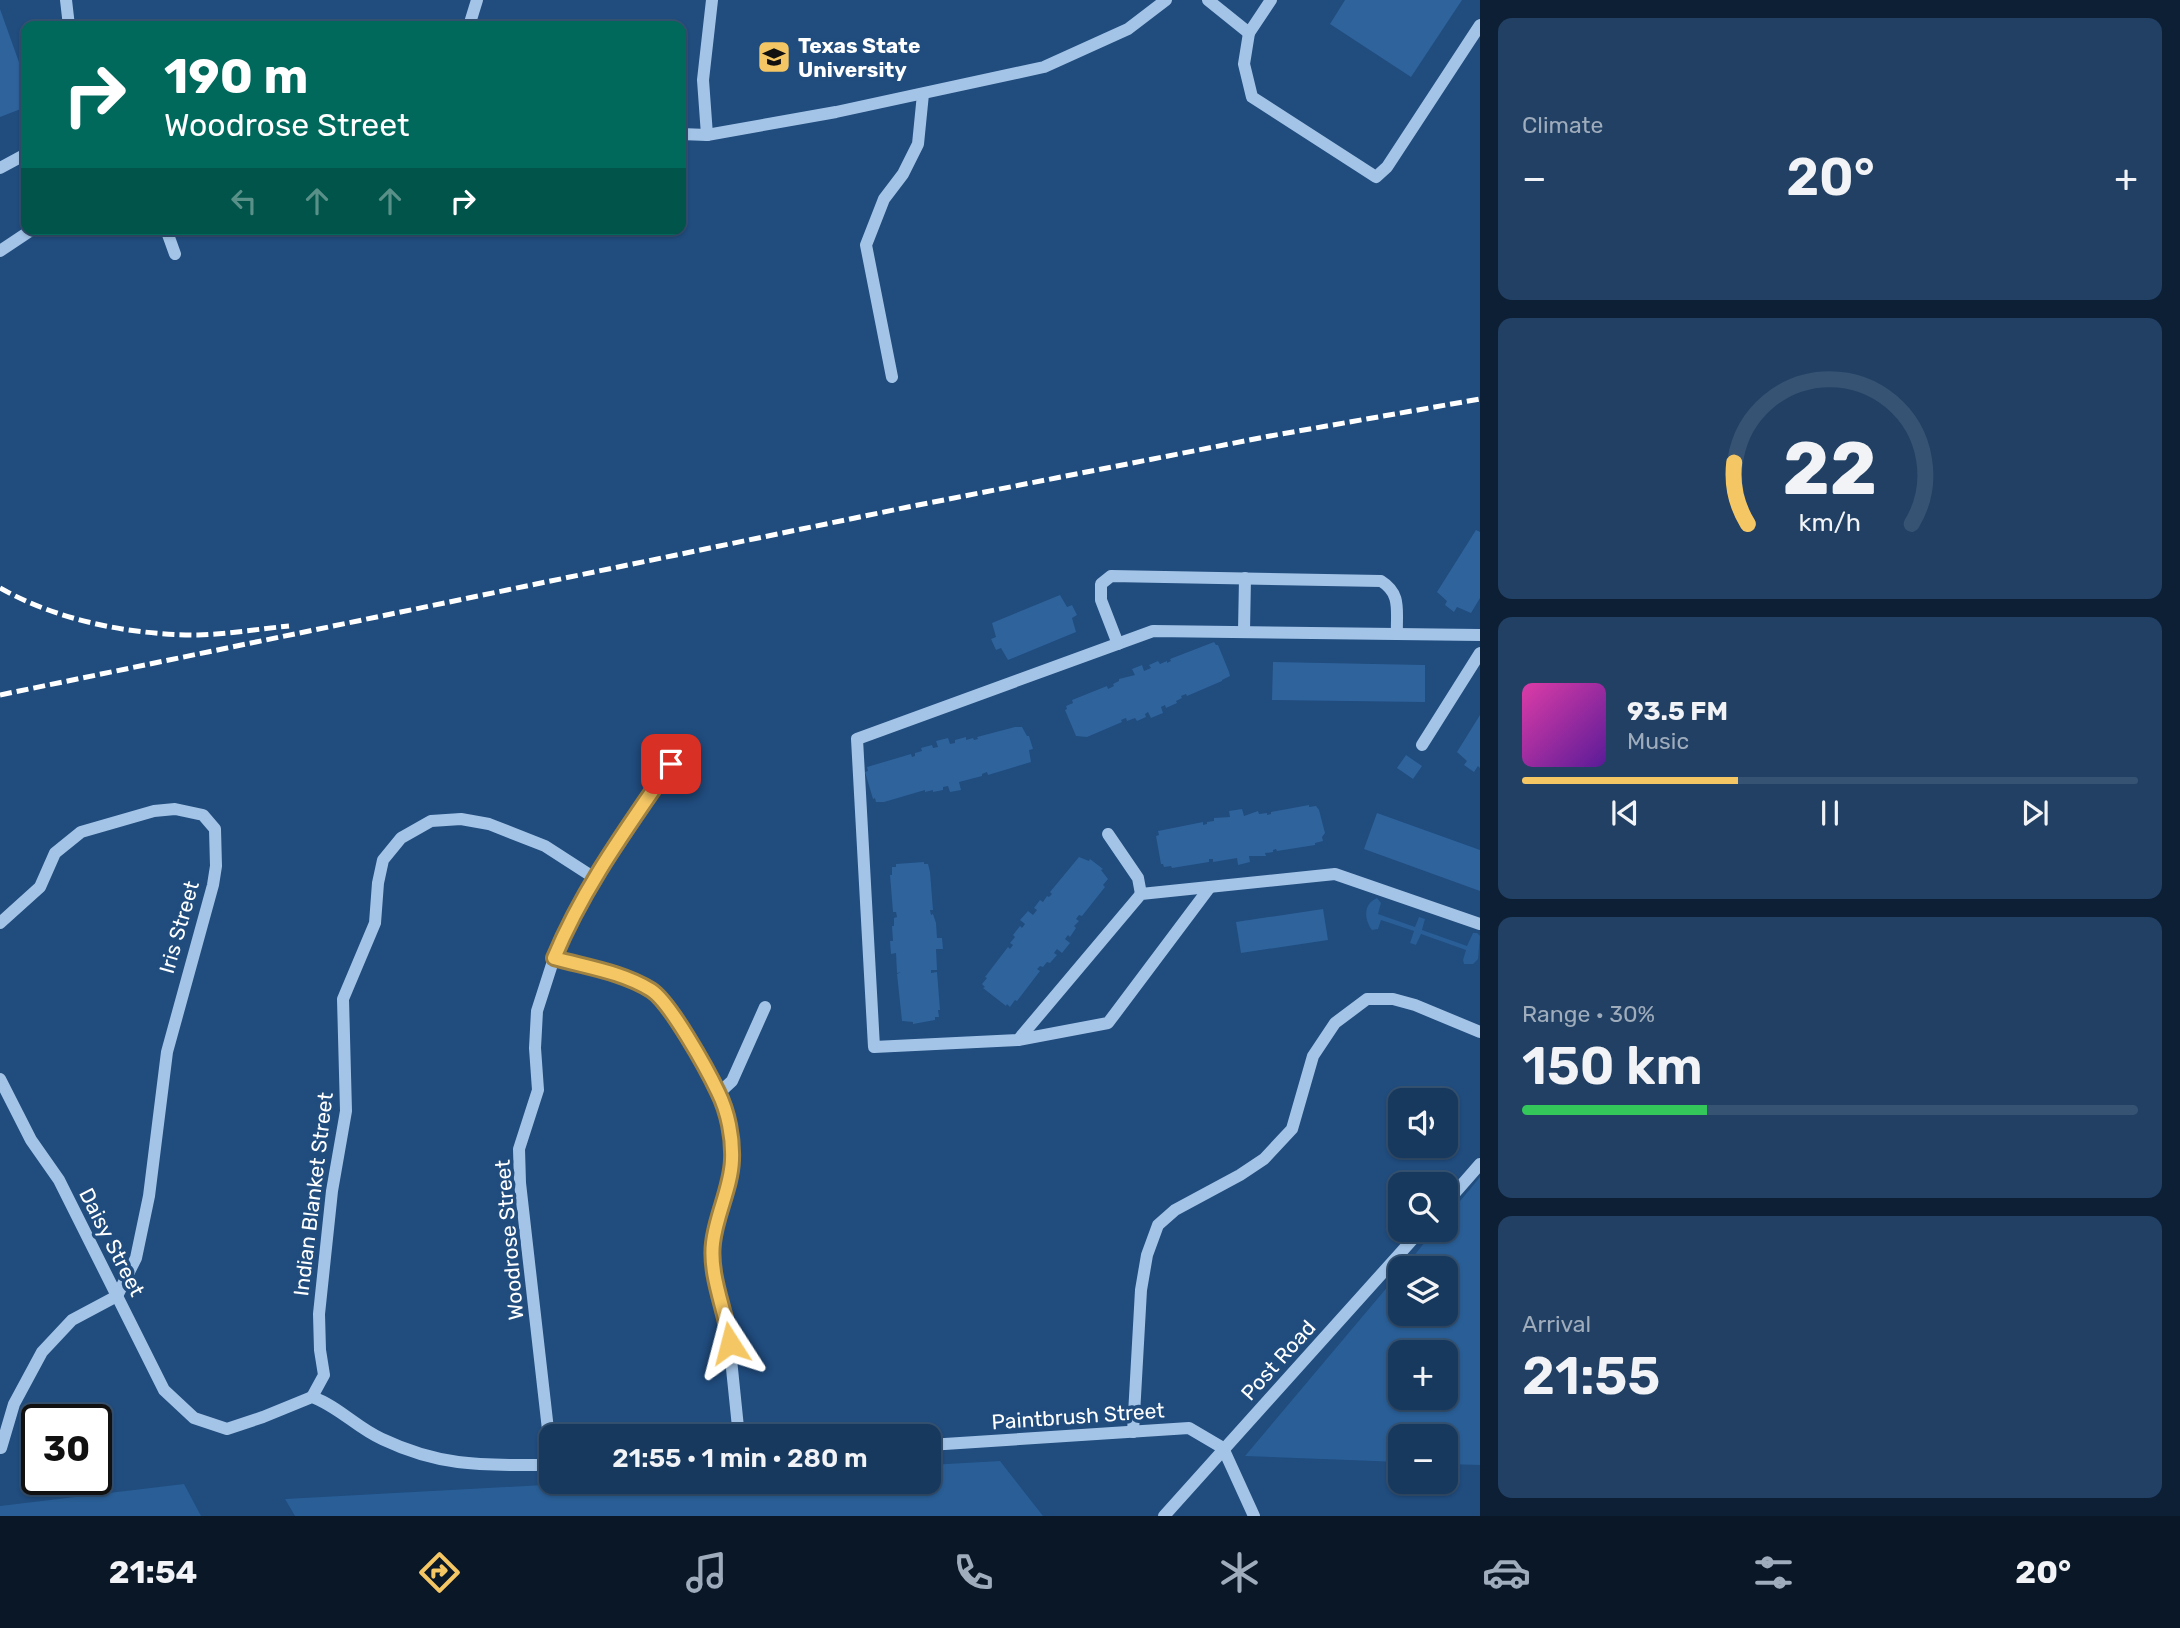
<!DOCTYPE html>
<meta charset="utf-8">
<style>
body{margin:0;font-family:Rubik,sans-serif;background:#214064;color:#f1f3f6;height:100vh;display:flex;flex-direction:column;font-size:26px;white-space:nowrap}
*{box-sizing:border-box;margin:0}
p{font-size:23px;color:#9facbc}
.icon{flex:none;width:38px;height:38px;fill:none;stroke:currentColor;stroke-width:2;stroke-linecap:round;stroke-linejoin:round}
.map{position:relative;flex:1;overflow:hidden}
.panel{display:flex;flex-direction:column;gap:18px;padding:18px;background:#0d1f34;width:700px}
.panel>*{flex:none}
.guide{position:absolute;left:21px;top:21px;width:665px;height:214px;border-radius:14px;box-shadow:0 2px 5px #0004,0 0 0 2px #365373;background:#00695c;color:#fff;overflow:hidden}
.controls{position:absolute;left:1388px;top:1088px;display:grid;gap:14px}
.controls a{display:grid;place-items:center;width:70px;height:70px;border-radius:14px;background:#18395e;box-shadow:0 2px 5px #0004,0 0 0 2px #365373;font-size:35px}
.speed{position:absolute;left:21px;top:1404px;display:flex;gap:14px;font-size:35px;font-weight:700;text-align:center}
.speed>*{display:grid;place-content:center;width:91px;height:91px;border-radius:50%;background:#18395e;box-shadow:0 2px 5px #0004,0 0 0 2px #365373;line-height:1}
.speed .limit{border:4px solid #111;border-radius:10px;background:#fff;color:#111}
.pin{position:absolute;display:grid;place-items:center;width:60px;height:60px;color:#fff;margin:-30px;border-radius:14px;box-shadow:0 4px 10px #0006}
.me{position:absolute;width:77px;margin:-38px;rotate:351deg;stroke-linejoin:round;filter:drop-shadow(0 0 5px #0008)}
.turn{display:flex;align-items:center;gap:24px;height:147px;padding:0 28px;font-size:32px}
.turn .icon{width:91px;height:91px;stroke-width:2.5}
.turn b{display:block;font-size:49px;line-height:60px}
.lanes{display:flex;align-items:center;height:66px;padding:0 28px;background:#0003;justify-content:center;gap:35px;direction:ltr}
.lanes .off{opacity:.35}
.big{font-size:52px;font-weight:600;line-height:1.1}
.panel .tile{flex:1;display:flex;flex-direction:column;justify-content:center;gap:10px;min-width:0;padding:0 24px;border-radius:14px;background:#214064}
.panel .dial{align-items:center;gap:0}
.dial svg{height:182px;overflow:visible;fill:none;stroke:#365373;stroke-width:7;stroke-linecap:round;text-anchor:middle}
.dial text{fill:#f1f3f6;stroke:none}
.song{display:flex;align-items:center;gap:21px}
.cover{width:84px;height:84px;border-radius:10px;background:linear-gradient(135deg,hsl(320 70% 55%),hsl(270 70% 35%))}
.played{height:7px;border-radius:4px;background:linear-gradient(90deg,#f5c764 35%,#365373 35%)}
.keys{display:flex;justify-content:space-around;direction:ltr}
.heat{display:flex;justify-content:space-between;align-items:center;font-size:38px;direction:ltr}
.charge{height:10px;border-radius:5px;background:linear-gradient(90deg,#34c759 30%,#365373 0)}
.trip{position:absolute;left:539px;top:1424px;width:402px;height:70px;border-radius:14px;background:#18395e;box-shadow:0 2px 5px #0004,0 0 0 2px #365373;font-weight:600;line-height:70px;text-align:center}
.tabs{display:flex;height:112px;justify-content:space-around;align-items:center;background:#0a1726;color:#9facbc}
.tabs .icon{width:49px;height:49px}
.tabs .current{color:#f5c764}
.tabs b{font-size:32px;color:#f1f3f6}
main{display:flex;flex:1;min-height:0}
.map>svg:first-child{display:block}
.green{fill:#295e96;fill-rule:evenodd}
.building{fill:#2f639c}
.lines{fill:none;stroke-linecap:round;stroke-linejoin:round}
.minor{stroke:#a3c4e7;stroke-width:12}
.rail{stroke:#fff;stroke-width:5;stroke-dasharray:12 5;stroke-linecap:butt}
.route-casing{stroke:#9f8141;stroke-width:18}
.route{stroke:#f5c764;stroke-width:12}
.labels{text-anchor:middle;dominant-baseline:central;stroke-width:7;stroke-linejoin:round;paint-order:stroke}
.poi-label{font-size:21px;font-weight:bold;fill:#fff;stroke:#204c7e;text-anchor:start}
.street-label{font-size:21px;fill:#fff;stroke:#204c7e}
</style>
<main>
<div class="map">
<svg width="1480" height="1516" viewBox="0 0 1480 1516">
<rect width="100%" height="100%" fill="#204c7e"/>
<g class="green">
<path d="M1377,898L1381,903L1378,914L1415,927L1419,917L1425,919L1422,930L1467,946L1473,933H1477L1480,936L1478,959L1473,964H1464L1463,960L1466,950L1421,934L1416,945L1410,943L1414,931L1381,920L1378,929L1372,930C1364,919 1363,904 1377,898Z"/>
<path d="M1480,1177V1465L1446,1464V1437H1400V1462L1245,1456L1400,1272V1314H1446V1269H1403L1435,1230H1446V1218ZM1400,1353H1446V1398H1400Z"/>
<polygon points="1000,1461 1043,1516 295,1516 285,1499 598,1482 929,1482 929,1465"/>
<polygon points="184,1484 201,1516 0,1516 0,1506"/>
</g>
<g class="building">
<polygon points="1345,0 1462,0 1411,77 1330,24"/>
<polygon points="0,9 26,82 26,107 0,117"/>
<polygon points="1476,530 1480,532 1480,598 1471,613 1457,607 1454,612 1445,605 1447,601 1437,592"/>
<polygon points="1060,595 1067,607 1072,605 1077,615 1072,618 1076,632 1008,660 1001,648 996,650 991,639 996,637 992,623"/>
<polygon points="1214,642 1216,645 1218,645 1229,672 1230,676 1222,680 1222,681 1187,696 1186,694 1181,696 1182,698 1176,701 1177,703 1166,708 1165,705 1161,707 1163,713 1151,718 1148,712 1145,714 1146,717 1137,721 1135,718 1127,721 1126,718 1121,720 1122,722 1087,737 1076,736 1065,710 1067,709 1066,706 1073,703 1072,700 1107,686 1108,689 1114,686 1113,684 1119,681 1119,679 1135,675 1132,669 1142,665 1144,671 1151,668 1149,665 1158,661 1160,664 1167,661 1167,663 1171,661 1170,659"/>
<polygon points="1273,662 1425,665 1425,702 1272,700"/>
<polygon points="1480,715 1480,768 1478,766 1474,772 1464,765 1467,761 1457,752"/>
<polygon points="1015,727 1022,727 1027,736 1029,736 1033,749 1029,750 1031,762 988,775 987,772 982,774 982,776 959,782 961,790 950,792 948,786 943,787 943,790 933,792 933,790 925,792 925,790 884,802 876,802 875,798 873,799 865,772 868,771 867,767 911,754 912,757 915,756 915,753 922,751 921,748 932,745 933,748 938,747 936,741 948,738 950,744 955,743 955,740 966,737 966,740 973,738 974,740 978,739 977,737"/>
<polygon points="1406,755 1422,766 1413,779 1397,768"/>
<polygon points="1309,805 1309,807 1316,806 1319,810 1325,833 1322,837 1323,841 1315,843 1315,845 1277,851 1276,849 1273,850 1273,852 1265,853 1266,856 1249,856 1250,862 1238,865 1237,858 1213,862 1213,859 1209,859 1209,862 1172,868 1171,866 1164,867 1163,864 1161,864 1156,836 1159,835 1158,831 1203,822 1203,825 1207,824 1207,822 1214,821 1214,818 1230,817 1229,811 1242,809 1244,816 1258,811 1259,814 1267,813 1267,815 1271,814 1271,812"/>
<polygon points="1377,813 1480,850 1480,891 1364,849"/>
<polygon points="1079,857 1089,861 1090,859 1103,869 1101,870 1108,879 1103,885 1105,887 1082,916 1079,915 1076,919 1079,921 1074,926 1076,928 1070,937 1068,935 1065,939 1070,943 1062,953 1057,949 1054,953 1057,955 1050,963 1047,962 1043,967 1040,966 1037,969 1040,971 1017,1001 1015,1000 1010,1007 1007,1004 1006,1006 983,988 985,987 982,984 987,978 985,977 1008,947 1010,949 1013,945 1010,943 1015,937 1013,935 1020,926 1022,928 1025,924 1020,920 1028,911 1033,915 1037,910 1034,908 1040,900 1043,902 1047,896 1049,897 1052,894 1050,892"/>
<polygon points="924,862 924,864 928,864 930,872 933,910 930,910 931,915 933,914 936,923 937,938 942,938 943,949 936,949 937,970 931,970 931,973 937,972 940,1010 938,1010 939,1017 935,1017 935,1020 913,1024 913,1022 902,1021 897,974 901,972 897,973 896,953 891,954 890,941 893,941 892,926 894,926 894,918 897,917 896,912 893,912 890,875 892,875 892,867 896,867 896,864"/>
<polygon points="1323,909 1328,940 1241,953 1236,922"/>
</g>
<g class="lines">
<g class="minor">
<polyline points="66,0 69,26"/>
<polyline points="1208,0 1249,33 1271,0"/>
<polyline points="469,26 477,0"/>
<polyline points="1249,33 1244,64 1252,97 1376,177 1387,167 1480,25"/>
<polyline points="681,134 707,135 836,112 1044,67 1128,29 1166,0"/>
<polyline points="707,135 703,80 712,0"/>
<polyline points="0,168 26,154"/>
<polyline points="166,229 175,254"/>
<polyline points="0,251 33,229"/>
<polyline points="892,377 866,245 884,199 903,174 918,144 923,94"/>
<polyline points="1244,631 1245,578"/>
<polyline points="1480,635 1153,631 857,739 874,1047 1018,1040 1141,894 1335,874 1480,924"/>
<path d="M1118,644L1101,600V584L1111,576L1381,581C1402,594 1396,611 1397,634"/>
<polyline points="1422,745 1480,653"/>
<polyline points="1108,834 1138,878 1141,894"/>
<polyline points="0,923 40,887 55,853 81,832 154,811 175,809 203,815 215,829 216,866 213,885 167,1052 149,1196 136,1258 117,1296 72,1320 42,1352 14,1404 1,1448"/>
<polyline points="554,958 630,978 654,991 668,1006 719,1093 730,1131 732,1161 712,1244 715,1277 727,1320 739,1437"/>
<polyline points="1018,1040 1108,1023 1210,887"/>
<path d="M0,1079L31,1140L59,1180L164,1390L194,1418L227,1429L263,1417L312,1397C338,1406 357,1428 382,1439C443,1468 486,1465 551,1465"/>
<polyline points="719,1093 732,1081 765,1007"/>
<polyline points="1446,1203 1480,1164"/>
<polyline points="312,1397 324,1375 320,1350 319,1314 332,1191 346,1111 343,999 375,923 378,883 383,860 401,838 431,821 461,819 489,824 545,846 593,877"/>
<polyline points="1133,1432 1141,1290 1147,1255 1158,1225 1175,1210 1240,1175 1264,1159 1292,1129 1313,1056 1335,1023 1367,999 1393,999 1415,1005 1480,1032"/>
<polyline points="929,1445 1189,1428 1223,1448 1254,1516"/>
<polyline points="551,1456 520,1183 519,1149 538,1090 535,1048 537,1011 554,958 567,926 593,877 671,764"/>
<polyline points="1164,1516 1421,1230"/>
</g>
<g class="rail">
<path d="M0,588C59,621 131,635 198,635C228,634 259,629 289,626"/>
<polyline points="0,695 908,507 1270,436 1480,399"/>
</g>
</g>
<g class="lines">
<defs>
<path id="route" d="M671,764C628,827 584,886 554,958C586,967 622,972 651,990C670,1002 707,1069 718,1092C728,1112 733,1138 732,1160C731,1188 716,1215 713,1243C709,1276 726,1311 730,1343"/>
</defs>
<use href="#route" class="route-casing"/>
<use href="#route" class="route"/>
</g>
<defs>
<symbol id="university-square" viewBox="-11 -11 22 22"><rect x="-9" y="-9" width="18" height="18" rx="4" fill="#f5c764" stroke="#204c7e"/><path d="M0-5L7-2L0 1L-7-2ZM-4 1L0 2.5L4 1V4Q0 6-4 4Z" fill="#111"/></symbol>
</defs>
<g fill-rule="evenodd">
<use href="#university-square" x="755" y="38" width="38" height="38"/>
</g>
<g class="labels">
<g class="poi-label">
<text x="798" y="45">Texas State<tspan x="798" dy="24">University</tspan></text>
</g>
<g class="street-label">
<text transform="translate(179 927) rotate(-74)">Iris Street</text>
<text transform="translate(313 1194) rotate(-83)">Indian Blanket Street</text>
<text transform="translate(509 1240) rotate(-95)">Woodrose Street</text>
<text transform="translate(112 1242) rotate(63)">Daisy Street</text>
<text transform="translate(1278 1360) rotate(-48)">Post Road</text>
<text transform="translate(1078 1416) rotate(-4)">Paintbrush Street</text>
</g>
</g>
</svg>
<div class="controls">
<a><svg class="icon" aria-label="sound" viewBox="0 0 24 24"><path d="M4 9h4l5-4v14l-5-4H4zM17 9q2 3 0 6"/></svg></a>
<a><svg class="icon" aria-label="search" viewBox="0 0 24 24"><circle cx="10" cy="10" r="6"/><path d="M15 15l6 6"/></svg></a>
<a><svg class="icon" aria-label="layers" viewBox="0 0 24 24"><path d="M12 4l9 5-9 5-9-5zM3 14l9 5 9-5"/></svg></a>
<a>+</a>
<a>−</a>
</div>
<div class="speed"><div class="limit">30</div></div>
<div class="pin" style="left:671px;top:764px;background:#d93025"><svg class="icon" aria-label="arrive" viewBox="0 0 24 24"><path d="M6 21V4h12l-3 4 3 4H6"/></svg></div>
<svg class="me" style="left:730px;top:1343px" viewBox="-20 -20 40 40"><path d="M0-17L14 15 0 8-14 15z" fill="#f5c764" stroke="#fff" stroke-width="4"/></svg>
<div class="trip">21:55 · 1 min · 280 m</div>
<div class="guide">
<div class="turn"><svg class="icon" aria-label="right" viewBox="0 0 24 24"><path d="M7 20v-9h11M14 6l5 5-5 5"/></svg><div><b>190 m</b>Woodrose Street</div></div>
<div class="lanes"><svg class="icon off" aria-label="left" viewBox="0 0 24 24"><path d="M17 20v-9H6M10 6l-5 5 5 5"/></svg><svg class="icon off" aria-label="ahead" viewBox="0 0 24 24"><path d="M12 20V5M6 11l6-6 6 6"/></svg><svg class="icon off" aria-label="ahead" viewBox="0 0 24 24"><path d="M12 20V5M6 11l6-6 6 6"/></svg><svg class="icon" aria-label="right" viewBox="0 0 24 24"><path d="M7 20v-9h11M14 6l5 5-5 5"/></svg></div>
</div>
</div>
<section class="panel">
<div class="tile"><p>Climate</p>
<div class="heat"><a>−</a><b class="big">20°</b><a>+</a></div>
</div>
<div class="tile dial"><svg viewBox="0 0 100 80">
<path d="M14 69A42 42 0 1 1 86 69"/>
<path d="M14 69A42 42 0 0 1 8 42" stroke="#f5c764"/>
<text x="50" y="56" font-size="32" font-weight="700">22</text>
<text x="50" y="72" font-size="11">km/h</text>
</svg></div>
<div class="tile">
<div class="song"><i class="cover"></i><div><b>93.5 FM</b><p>Music</p></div></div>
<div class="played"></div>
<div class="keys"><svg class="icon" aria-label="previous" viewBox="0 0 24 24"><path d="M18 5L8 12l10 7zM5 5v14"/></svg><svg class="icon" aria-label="pause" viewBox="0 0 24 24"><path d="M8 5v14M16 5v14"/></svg><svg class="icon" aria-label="next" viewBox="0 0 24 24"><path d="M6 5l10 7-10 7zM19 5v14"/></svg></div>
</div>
<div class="tile"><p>Range · 30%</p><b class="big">150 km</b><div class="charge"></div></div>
<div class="tile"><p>Arrival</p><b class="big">21:55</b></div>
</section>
</main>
<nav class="tabs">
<b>21:54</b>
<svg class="icon current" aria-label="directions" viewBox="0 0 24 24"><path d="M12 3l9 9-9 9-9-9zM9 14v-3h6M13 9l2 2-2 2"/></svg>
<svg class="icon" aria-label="music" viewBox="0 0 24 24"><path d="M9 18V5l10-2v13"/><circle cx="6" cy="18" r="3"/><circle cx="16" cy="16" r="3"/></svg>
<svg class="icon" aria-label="phone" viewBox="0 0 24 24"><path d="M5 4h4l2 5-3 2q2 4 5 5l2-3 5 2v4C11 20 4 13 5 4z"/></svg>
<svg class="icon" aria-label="climate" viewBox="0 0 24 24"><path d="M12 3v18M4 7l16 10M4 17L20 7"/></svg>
<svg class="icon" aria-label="car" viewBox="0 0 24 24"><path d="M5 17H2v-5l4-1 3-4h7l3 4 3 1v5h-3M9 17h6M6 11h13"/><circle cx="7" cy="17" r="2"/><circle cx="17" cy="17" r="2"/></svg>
<svg class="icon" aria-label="filters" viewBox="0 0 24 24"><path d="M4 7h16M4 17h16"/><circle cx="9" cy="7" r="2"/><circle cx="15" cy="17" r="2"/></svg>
<b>20°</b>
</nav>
